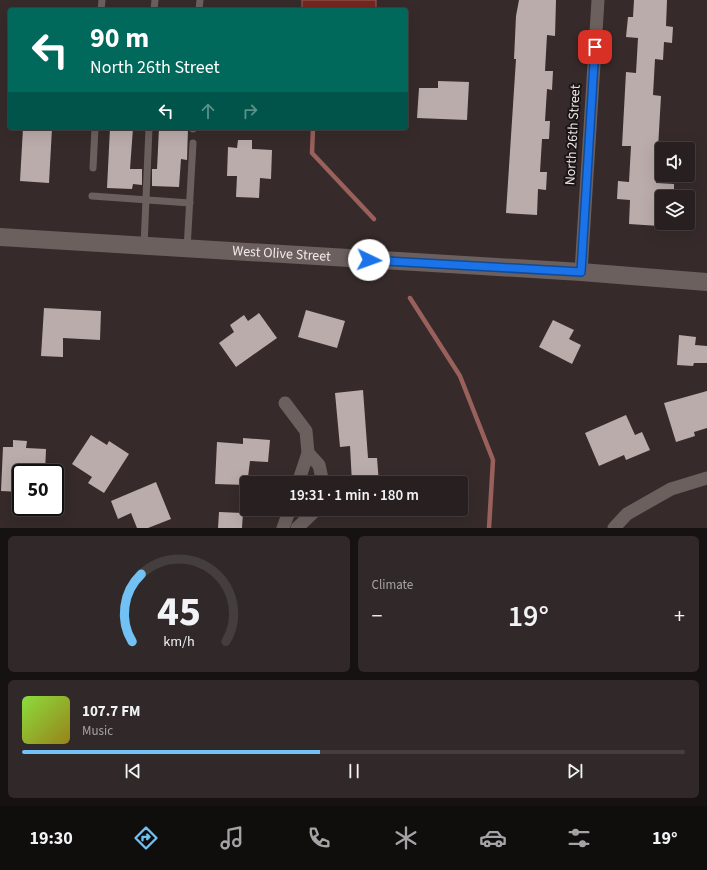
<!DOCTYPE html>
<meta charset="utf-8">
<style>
body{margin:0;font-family:"Source Sans 3",sans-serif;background:#302829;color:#f1f3f6;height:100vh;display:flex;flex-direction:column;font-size:15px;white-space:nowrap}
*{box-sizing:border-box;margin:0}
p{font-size:13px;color:#a5a3a5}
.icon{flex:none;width:22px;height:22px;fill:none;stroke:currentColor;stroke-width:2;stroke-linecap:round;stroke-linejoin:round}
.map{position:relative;height:528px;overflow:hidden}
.details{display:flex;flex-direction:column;gap:8px;padding:8px;background:#161212;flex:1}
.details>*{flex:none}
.guide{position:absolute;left:8px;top:8px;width:400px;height:122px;border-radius:4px;box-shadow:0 4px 16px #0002,0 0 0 1px #443e3e;background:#00695c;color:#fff;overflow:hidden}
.tools{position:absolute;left:655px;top:142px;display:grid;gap:8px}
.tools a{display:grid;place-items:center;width:40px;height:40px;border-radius:4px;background:#282020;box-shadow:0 4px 16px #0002,0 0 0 1px #443e3e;font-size:20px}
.speed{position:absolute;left:12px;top:464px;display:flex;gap:8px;font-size:20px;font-weight:700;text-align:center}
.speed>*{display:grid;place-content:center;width:52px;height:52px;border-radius:50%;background:#282020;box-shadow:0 4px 16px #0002,0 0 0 1px #443e3e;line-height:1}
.speed .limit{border:2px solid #111;border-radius:6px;background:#fff;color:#111}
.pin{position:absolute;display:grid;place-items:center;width:34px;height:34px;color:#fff;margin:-17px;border-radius:8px;box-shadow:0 2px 6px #0006}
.me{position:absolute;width:44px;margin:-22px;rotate:93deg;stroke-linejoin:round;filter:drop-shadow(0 0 3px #0008)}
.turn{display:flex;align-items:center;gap:14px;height:84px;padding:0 16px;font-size:18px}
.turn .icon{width:52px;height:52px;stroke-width:2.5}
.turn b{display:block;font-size:28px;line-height:34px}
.lanes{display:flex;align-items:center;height:38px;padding:0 16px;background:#0003;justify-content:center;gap:20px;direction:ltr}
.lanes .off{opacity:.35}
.big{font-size:30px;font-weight:600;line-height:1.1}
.details .tile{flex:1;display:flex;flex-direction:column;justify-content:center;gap:6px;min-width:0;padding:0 14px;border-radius:6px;background:#302829}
.details .dial{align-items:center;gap:0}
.dial svg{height:104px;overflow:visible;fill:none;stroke:#443e3e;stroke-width:7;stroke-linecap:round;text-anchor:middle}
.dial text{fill:#f1f3f6;stroke:none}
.song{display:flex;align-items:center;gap:12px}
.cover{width:48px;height:48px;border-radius:6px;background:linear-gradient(135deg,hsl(90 70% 55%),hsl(50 70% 35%))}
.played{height:4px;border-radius:2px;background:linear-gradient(90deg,#71c1f5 45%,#443e3e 45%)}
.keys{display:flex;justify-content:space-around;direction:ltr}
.heat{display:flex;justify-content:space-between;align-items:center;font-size:22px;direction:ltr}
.details .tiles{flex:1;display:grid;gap:8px;grid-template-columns:1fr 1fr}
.tile:last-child{grid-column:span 2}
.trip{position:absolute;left:240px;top:476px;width:228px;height:40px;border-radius:4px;background:#282020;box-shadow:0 4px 16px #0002,0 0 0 1px #443e3e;font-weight:600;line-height:40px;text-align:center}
.tabs{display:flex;height:64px;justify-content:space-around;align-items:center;background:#100d0d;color:#a5a3a5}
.tabs .icon{width:28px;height:28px}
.tabs .on{color:#71c1f5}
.tabs b{font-size:18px;color:#f1f3f6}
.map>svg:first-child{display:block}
.water{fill:#75261f;stroke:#9a605b}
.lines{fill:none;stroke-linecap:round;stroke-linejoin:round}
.stream{stroke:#9a605b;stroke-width:4.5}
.building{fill:#baacaa}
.lane{stroke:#6c605e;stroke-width:7}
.street{stroke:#6c605e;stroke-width:13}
.secondary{stroke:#6c605e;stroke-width:18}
.route-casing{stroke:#114b97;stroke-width:10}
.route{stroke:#1a73e8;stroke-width:7}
.labels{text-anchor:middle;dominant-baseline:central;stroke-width:4;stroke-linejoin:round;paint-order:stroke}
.street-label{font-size:14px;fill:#efe8e7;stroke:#1a1514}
</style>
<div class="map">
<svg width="707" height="528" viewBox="0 0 707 528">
<rect width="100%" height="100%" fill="#362b2a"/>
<rect class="water" x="302" y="0" width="74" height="10"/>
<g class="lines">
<g class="stream">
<polyline points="313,128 312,153 374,219"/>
<polyline points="410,298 460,376 493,460 489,528"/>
</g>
</g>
<g class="building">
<polygon points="519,0 556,0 555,36 547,35 545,71 553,71 552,90 547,89 545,121 550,121 549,139 542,139 540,172 547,172 546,190 538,189 537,215 506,213 516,59 514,59 516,16"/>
<polygon points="634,0 667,0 666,26 673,27 672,43 664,42 663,60 655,59 653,95 661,96 656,183 674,184 674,197 662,197 659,226 629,224 630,200 617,199 618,181 629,182 631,146 622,146 626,72 636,73 638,38 626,37 628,17 633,17"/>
<polygon points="438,81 469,82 467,120 417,118 419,88 438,88"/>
<polygon points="23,128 52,128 49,183 20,181"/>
<polygon points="110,128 133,128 130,169 142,169 142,185 133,184 132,189 107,188"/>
<polygon points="159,128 188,128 187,160 181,159 179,187 152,186 152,169 157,169"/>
<polygon points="238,140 252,140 252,149 272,150 271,179 260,178 259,198 236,197 237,176 227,176 228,147 237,148"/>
<polygon points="44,308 101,311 100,340 63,338 63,357 41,356"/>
<polygon points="306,310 345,321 337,348 298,337"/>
<polygon points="259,313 277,338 236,367 219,343 234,332 230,325 244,315 248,321"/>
<polygon points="553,320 574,330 569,339 581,345 572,364 539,347"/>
<polygon points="679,335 696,337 695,345 707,346 707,363 694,363 693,366 677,365"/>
<polygon points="363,390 368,458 377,458 379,483 352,483 350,446 340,447 335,393"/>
<polygon points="707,391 707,428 694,432 695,436 676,442 664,403"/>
<polygon points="626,415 635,435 642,432 650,450 626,460 624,455 599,466 585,433"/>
<polygon points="91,435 107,445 109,441 129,454 104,493 88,483 92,477 72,464"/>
<polygon points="243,438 270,440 268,462 250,461 247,485 215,484 217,442 243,444"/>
<polygon points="13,440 27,441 26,448 46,449 45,473 21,473 21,492 1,491 3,447 13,447"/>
<polygon points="156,482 171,519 148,528 137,528 131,513 118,519 111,501"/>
<polygon points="219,512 243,513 242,528 218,528"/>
</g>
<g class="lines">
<g class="lane">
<polyline points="101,10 102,0"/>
<polyline points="154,10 155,0"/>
<polyline points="199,10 200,0"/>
<polyline points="193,129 193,128"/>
<polyline points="93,168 95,128"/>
<polyline points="92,196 190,203"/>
<polyline points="144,246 149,128"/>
<polyline points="187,249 193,143"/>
</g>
<g class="street">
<polyline points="581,272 598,0"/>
<polyline points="285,403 306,431 308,453 298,483"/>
<polyline points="308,453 319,465 323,483"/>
<polyline points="283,528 290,509"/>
<polyline points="297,528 317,509"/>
<polyline points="614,528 627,514 671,489 707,478"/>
</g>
<path class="secondary" id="s1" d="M0,237L581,272L707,282"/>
</g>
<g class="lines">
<defs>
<polyline id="route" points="369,260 581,272 595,47"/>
</defs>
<use href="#route" class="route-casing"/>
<use href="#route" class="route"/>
</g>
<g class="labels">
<g class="street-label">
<text transform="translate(573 135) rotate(-87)">North 26th Street</text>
<text stroke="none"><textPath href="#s1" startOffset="282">West Olive Street</textPath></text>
</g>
</g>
</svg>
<div class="tools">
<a><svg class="icon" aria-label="sound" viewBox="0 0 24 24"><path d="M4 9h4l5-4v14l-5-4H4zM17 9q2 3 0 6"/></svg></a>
<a><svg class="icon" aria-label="layers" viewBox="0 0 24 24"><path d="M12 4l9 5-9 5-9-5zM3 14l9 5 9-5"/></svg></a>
</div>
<div class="speed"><div class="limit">50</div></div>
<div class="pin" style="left:595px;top:47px;background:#d93025"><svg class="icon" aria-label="arrive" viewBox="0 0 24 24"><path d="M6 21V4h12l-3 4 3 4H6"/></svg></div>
<svg class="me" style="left:369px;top:260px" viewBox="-20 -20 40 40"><circle r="19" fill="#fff"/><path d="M0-13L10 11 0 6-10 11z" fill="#1a73e8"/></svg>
<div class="trip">19:31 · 1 min · 180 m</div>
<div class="guide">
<div class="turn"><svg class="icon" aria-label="left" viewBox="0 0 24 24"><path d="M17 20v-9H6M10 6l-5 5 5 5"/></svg><div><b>90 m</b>North 26th Street</div></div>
<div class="lanes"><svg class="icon" aria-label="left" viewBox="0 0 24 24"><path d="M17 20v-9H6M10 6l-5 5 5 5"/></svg><svg class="icon off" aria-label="ahead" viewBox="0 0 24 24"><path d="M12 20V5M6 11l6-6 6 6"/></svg><svg class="icon off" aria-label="right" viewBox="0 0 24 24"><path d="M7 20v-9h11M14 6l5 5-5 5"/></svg></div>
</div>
</div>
<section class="details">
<div class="tiles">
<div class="tile dial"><svg viewBox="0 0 100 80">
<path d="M14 69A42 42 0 1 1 86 69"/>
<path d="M14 69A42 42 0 0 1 21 17" stroke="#71c1f5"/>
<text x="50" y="56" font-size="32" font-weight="700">45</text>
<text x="50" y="72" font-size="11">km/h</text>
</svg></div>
<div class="tile"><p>Climate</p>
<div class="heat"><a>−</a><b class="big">19°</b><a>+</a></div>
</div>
<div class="tile">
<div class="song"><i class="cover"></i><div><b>107.7 FM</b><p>Music</p></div></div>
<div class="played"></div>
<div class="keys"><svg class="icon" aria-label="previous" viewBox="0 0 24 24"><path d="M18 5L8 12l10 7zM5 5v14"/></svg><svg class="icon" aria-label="pause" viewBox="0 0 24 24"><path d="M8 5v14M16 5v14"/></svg><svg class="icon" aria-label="next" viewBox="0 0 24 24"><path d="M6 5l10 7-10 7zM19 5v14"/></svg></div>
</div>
</div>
</section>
<nav class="tabs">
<b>19:30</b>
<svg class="icon on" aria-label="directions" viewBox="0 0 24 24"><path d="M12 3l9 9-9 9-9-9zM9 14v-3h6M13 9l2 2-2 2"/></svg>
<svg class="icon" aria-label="music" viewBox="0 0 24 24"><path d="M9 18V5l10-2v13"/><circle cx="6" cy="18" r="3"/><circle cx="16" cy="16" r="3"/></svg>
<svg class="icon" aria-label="phone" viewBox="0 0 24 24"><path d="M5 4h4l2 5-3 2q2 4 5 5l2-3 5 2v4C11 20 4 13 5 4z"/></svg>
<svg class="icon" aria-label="climate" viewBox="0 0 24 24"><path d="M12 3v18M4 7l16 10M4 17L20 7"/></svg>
<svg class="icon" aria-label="car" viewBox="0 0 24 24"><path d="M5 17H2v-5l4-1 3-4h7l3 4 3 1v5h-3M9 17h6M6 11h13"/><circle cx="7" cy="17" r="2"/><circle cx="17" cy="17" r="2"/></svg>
<svg class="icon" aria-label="filters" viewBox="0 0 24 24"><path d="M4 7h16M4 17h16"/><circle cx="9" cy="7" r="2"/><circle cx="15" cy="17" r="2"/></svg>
<b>19°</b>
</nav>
